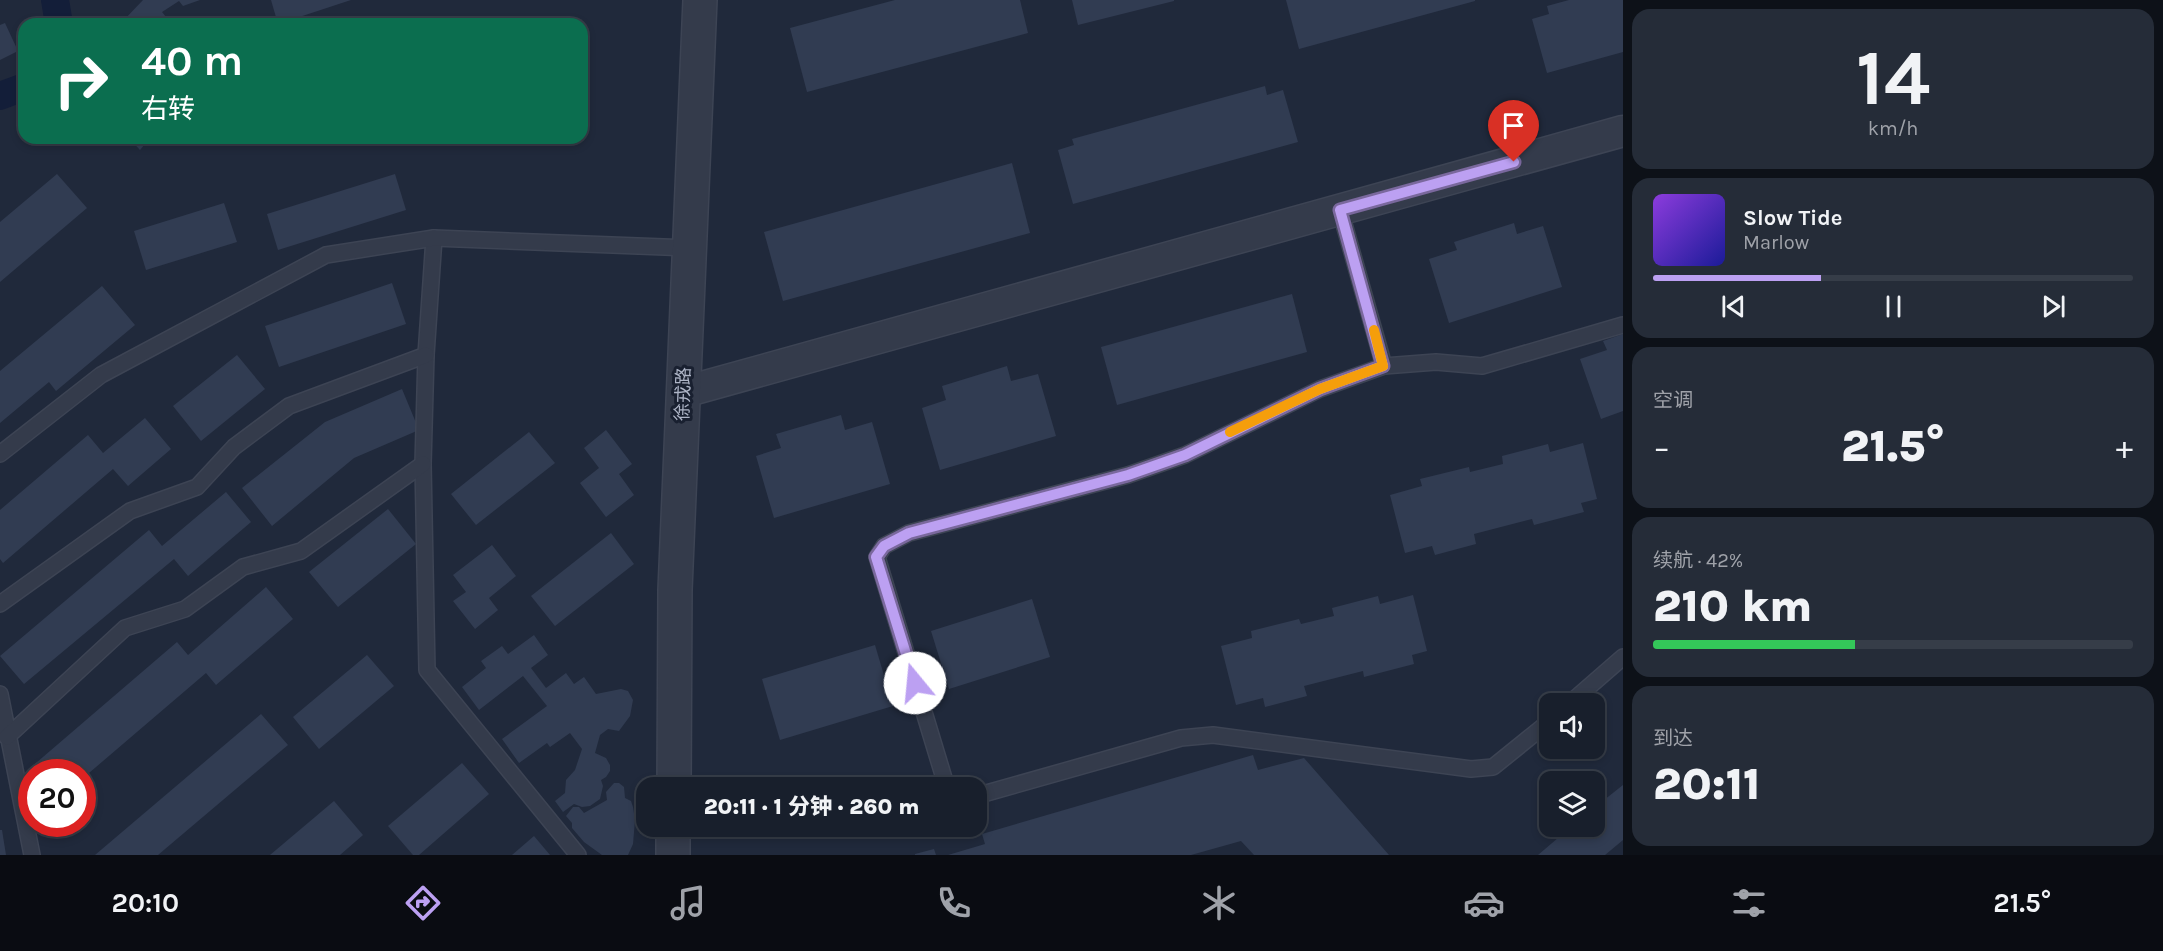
<!DOCTYPE html>
<html lang="zh">
<meta charset="utf-8">
<style>
body{margin:0;font-family:Karla,"Noto Sans SC",sans-serif;background:#252c38;color:#f1f3f6;height:100vh;display:flex;flex-direction:column;font-size:22px;white-space:nowrap}
*{box-sizing:border-box;margin:0}
p{font-size:20px;color:#9fa2a9}
.icon{flex:none;width:33px;height:33px;fill:none;stroke:currentColor;stroke-width:2;stroke-linecap:round;stroke-linejoin:round}
.map{position:relative;flex:1;overflow:hidden}
.sheet{display:flex;flex-direction:column;gap:9px;padding:9px;background:#0d1118;width:540px}
.sheet>*{flex:none}
.hud{position:absolute;left:18px;top:18px;width:570px;height:126px;border-radius:18px;box-shadow:0 3px 9px #0003,0 0 0 2px #363d48;background:#0b6e4f;color:#fff;overflow:hidden}
.controls{position:absolute;left:1539px;top:693px;display:grid;gap:12px}
.controls a{display:grid;place-items:center;width:66px;height:66px;border-radius:12px;background:#181f2c;box-shadow:0 3px 9px #0003,0 0 0 2px #363d48;font-size:30px}
.speed{position:absolute;left:18px;top:759px;display:flex;gap:12px;font-size:30px;font-weight:700;text-align:center}
.speed>*{display:grid;place-content:center;width:78px;height:78px;border-radius:50%;background:#181f2c;box-shadow:0 3px 9px #0003,0 0 0 2px #363d48;line-height:1}
.speed .limit{border:9px solid #d22;background:#fff;color:#111}
.pin{position:absolute;display:grid;place-items:center;width:51px;height:51px;color:#fff;margin:-62px -26px;border-radius:50% 50% 50% 0;rotate:-45deg;box-shadow:0 0 6px #0007}
.pin .icon{rotate:45deg}
.me{position:absolute;width:66px;margin:-33px;rotate:343deg;stroke-linejoin:round;filter:drop-shadow(0 0 4px #0008)}
.turn{display:flex;align-items:center;gap:21px;height:126px;padding:0 24px;font-size:27px}
.turn .icon{width:78px;height:78px;stroke-width:2.5}
.turn b{display:block;font-size:42px;line-height:51px}
.big{font-size:45px;font-weight:800;line-height:1.1}
.sheet .card{flex:1;display:flex;flex-direction:column;justify-content:center;gap:9px;min-width:0;padding:0 21px;border-radius:18px;background:#252c38}
.sheet .dial{align-items:center;gap:0}
.dial b{font-size:78px;line-height:1}
.song{display:flex;align-items:center;gap:18px}
.cover{width:72px;height:72px;border-radius:9px;background:linear-gradient(135deg,hsl(270 70% 55%),hsl(240 70% 35%))}
.played{height:6px;border-radius:3px;background:linear-gradient(90deg,#bca0f2 35%,#363d48 35%)}
.keys{display:flex;justify-content:space-around;direction:ltr}
.heat{display:flex;justify-content:space-between;align-items:center;font-size:33px;direction:ltr}
.charge{height:9px;border-radius:4px;background:linear-gradient(90deg,#34c759 42%,#363d48 0)}
.trip{position:absolute;left:636px;top:777px;width:351px;height:60px;border-radius:18px;background:#181f2c;box-shadow:0 3px 9px #0003,0 0 0 2px #363d48;font-weight:800;line-height:60px;text-align:center}
.tab-bar{display:flex;height:96px;justify-content:space-around;align-items:center;background:#0a0c12;color:#9fa2a9}
.tab-bar .icon{width:42px;height:42px}
.tab-bar .on{color:#bca0f2}
.tab-bar b{font-size:27px;color:#f1f3f6}
main{display:flex;flex:1;min-height:0}
.map>svg:first-child{display:block}
.lines{fill:none;stroke-linecap:round;stroke-linejoin:round}
.canal{stroke:#131e39;stroke-width:28}
.building{fill:#313c52}
.service-casing{stroke:#3d4454;stroke-width:18}
.minor-casing{stroke:#3d4454;stroke-width:33}
.tertiary-casing{stroke:#3d4454;stroke-width:36}
.service{stroke:#343b4b;stroke-width:15}
.minor{stroke:#343b4b;stroke-width:30}
.tertiary{stroke:#343b4b;stroke-width:33}
.route-casing{stroke:#7a689d;stroke-width:15}
.route{stroke:#bca0f2;stroke-width:10}
.slow{stroke:#f59e0b;stroke-width:10}
.labels{text-anchor:middle;dominant-baseline:central;stroke-width:6;stroke-linejoin:round;paint-order:stroke}
.street-label{font-size:18px;fill:#aeb5c7;stroke:#192030}
</style>
<main>
<div class="map">
<svg width="1623" height="855" viewBox="0 0 1623 855">
<rect width="100%" height="100%" fill="#20293b"/>
<g class="lines">
<g class="canal">
<polyline points="55,0 59,24"/>
<polyline points="0,96 24,87"/>
</g>
</g>
<g class="building">
<polygon points="143,0 200,0 183,6 179,1 162,12 166,17 160,24 126,24 123,21"/>
<polygon points="271,0 351,0 278,24"/>
<polygon points="895,0 1020,0 1028,33 807,92 790,28"/>
<polygon points="1072,0 1174,0 1174,1 1078,25"/>
<polygon points="1286,0 1475,0 1475,1 1299,49"/>
<polygon points="1569,0 1623,0 1623,52 1547,73 1532,19 1549,14 1547,6"/>
<polygon points="5,23 18,51 0,60 0,25"/>
<polygon points="1265,86 1267,95 1283,90 1298,142 1073,204 1058,150 1074,145 1072,139"/>
<polygon points="129,138 150,138 140,150"/>
<polygon points="1012,163 1030,233 783,301 764,232"/>
<polygon points="57,174 87,208 0,282 0,222"/>
<polygon points="395,174 406,210 278,250 267,214"/>
<polygon points="224,203 237,242 146,270 134,231"/>
<polygon points="1514,223 1517,234 1543,226 1562,287 1449,323 1429,259 1457,250 1454,242"/>
<polygon points="392,283 406,324 279,367 265,326"/>
<polygon points="102,286 135,325 56,391 49,382 0,423 0,371"/>
<polygon points="1292,294 1307,352 1117,405 1101,347"/>
<polygon points="1623,334 1623,411 1601,419 1580,359 1607,350 1603,341"/>
<polygon points="237,355 265,389 201,441 173,406"/>
<polygon points="1007,366 1011,381 1038,374 1056,436 940,470 922,408 946,400 942,386"/>
<polygon points="402,389 419,430 354,458 272,526 242,488 325,422"/>
<polygon points="841,415 845,430 872,422 890,484 774,518 756,456 781,448 776,434"/>
<polygon points="145,418 171,449 128,486 113,469 3,563 0,559 0,510 88,435 103,453"/>
<polygon points="606,430 632,464 619,474 634,495 606,517 580,483 599,468 584,448"/>
<polygon points="529,432 555,463 476,525 451,494"/>
<polygon points="1583,443 1597,499 1581,503 1584,512 1534,525 1532,519 1474,534 1476,544 1435,555 1432,546 1405,553 1390,495 1422,486 1420,479 1469,467 1470,472 1503,464 1502,456 1548,444 1550,452"/>
<polygon points="226,492 251,522 188,576 174,559 24,684 0,656 149,530 162,546"/>
<polygon points="388,509 416,544 338,607 309,572"/>
<polygon points="611,533 634,564 555,626 531,596"/>
<polygon points="492,545 516,576 489,598 498,610 475,629 453,601 466,592 453,575"/>
<polygon points="266,587 293,619 216,685 206,673 82,779 82,772 32,772 32,785 22,775 177,642 188,655"/>
<polygon points="1413,595 1427,651 1412,655 1414,664 1364,677 1363,671 1304,686 1307,696 1265,707 1263,698 1236,705 1221,646 1252,638 1251,631 1299,619 1301,624 1334,616 1332,608 1378,596 1380,604"/>
<polygon points="1032,599 1050,657 949,689 931,631"/>
<polygon points="534,635 548,655 531,668 546,688 566,673 574,684 584,677 596,694 621,689 628,691 633,700 630,716 619,731 608,729 600,735 595,753 606,758 610,765 610,771 606,777 601,780 603,786 600,799 590,806 582,807 574,804 563,812 555,801 565,793 566,780 575,770 582,749 570,733 550,747 547,743 519,763 502,739 547,706 523,676 479,710 462,687 486,668 481,661 502,646 508,654"/>
<polygon points="875,645 893,706 780,740 762,679"/>
<polygon points="367,655 394,686 319,749 293,717"/>
<polygon points="261,714 288,745 158,855 95,855"/>
<polygon points="1253,755 1258,770 1304,758 1389,855 1254,855 1241,841 1191,855 948,855 985,844 982,834"/>
<polygon points="462,763 489,794 419,855 413,855 388,826"/>
<polygon points="614,783 619,783 624,787 625,798 631,801 633,807 635,820 633,844 628,855 602,855 584,842 572,828 572,823 566,816 573,807 579,807 584,813 607,800 606,792"/>
<polygon points="1623,785 1623,840 1605,855 1538,855 1572,826 1594,826 1594,808"/>
<polygon points="334,801 363,835 340,855 270,855"/>
<polygon points="0,830 2,830 6,855 0,855"/>
<polygon points="534,836 550,855 512,855"/>
<polygon points="934,849 936,855 915,855 915,854"/>
</g>
<g class="lines">
<defs>
<g id="service">
<polyline points="1340,210 1384,366"/>
<polyline points="434,238 426,355 423,464 427,670 578,855"/>
<polyline points="0,454 101,375 326,255 434,238 690,248"/>
<polyline points="0,604 130,511 197,487 234,447 289,406 426,355"/>
<polyline points="0,694 32,855"/>
<polyline points="1569,704 1623,657"/>
<polyline points="7,737 125,628 185,609 243,567 301,551 423,464"/>
<polyline points="947,788 877,557 884,546 909,533 1128,475 1185,455 1320,389 1384,366 1436,362 1482,366 1623,325"/>
<polyline points="976,796 1181,738 1213,735 1471,769 1493,767 1550,721"/>
</g>
<polyline id="minor" points="684,392 1623,131"/>
<g id="tertiary">
<polyline points="674,788 675,590 700,0"/>
<polyline points="673,855 673,826"/>
</g>
</defs>
<use href="#service" class="service-casing"/>
<use href="#minor" class="minor-casing"/>
<use href="#tertiary" class="tertiary-casing"/>
<use href="#service" class="service"/>
<use href="#minor" class="minor"/>
<use href="#tertiary" class="tertiary"/>
</g>
<g class="lines">
<defs>
<polyline id="route" points="915,683 876,557 884,546 909,533 1128,475 1185,455 1320,389 1383,366 1340,210 1514,162"/>
</defs>
<use href="#route" class="route-casing"/>
<use href="#route" class="route"/>
<polyline class="slow" points="1230,432 1320,389 1383,366 1374,330"/>
</g>
<g class="labels">
<g class="street-label">
<text transform="translate(683 394) rotate(-88)">徐戎路</text>
</g>
</g>
</svg>
<div class="controls">
<a><svg class="icon" aria-label="sound" viewBox="0 0 24 24"><path d="M4 9h4l5-4v14l-5-4H4zM17 9q2 3 0 6"/></svg></a>
<a><svg class="icon" aria-label="layers" viewBox="0 0 24 24"><path d="M12 4l9 5-9 5-9-5zM3 14l9 5 9-5"/></svg></a>
</div>
<div class="speed"><div class="limit">20</div></div>
<div class="pin" style="left:1514px;top:162px;background:#d93025"><svg class="icon" aria-label="arrive" viewBox="0 0 24 24"><path d="M6 21V4h12l-3 4 3 4H6"/></svg></div>
<svg class="me" style="left:915px;top:683px" viewBox="-20 -20 40 40"><circle r="19" fill="#fff"/><path d="M0-13L10 11 0 6-10 11z" fill="#bca0f2"/></svg>
<div class="trip">20:11 · 1 分钟 · 260 m</div>
<div class="hud">
<div class="turn"><svg class="icon" aria-label="right" viewBox="0 0 24 24"><path d="M7 20v-9h11M14 6l5 5-5 5"/></svg><div><b>40 m</b>右转</div></div>
</div>
</div>
<section class="sheet">
<div class="card dial"><b>14</b><p>km/h</p></div>
<div class="card">
<div class="song"><i class="cover"></i><div><b>Slow Tide</b><p>Marlow</p></div></div>
<div class="played"></div>
<div class="keys"><svg class="icon" aria-label="previous" viewBox="0 0 24 24"><path d="M18 5L8 12l10 7zM5 5v14"/></svg><svg class="icon" aria-label="pause" viewBox="0 0 24 24"><path d="M8 5v14M16 5v14"/></svg><svg class="icon" aria-label="next" viewBox="0 0 24 24"><path d="M6 5l10 7-10 7zM19 5v14"/></svg></div>
</div>
<div class="card"><p>空调</p>
<div class="heat"><a>−</a><b class="big">21.5°</b><a>+</a></div>
</div>
<div class="card"><p>续航 · 42%</p><b class="big">210 km</b><div class="charge"></div></div>
<div class="card"><p>到达</p><b class="big">20:11</b></div>
</section>
</main>
<nav class="tab-bar">
<b>20:10</b>
<svg class="icon on" aria-label="directions" viewBox="0 0 24 24"><path d="M12 3l9 9-9 9-9-9zM9 14v-3h6M13 9l2 2-2 2"/></svg>
<svg class="icon" aria-label="music" viewBox="0 0 24 24"><path d="M9 18V5l10-2v13"/><circle cx="6" cy="18" r="3"/><circle cx="16" cy="16" r="3"/></svg>
<svg class="icon" aria-label="phone" viewBox="0 0 24 24"><path d="M5 4h4l2 5-3 2q2 4 5 5l2-3 5 2v4C11 20 4 13 5 4z"/></svg>
<svg class="icon" aria-label="climate" viewBox="0 0 24 24"><path d="M12 3v18M4 7l16 10M4 17L20 7"/></svg>
<svg class="icon" aria-label="car" viewBox="0 0 24 24"><path d="M5 17H2v-5l4-1 3-4h7l3 4 3 1v5h-3M9 17h6M6 11h13"/><circle cx="7" cy="17" r="2"/><circle cx="17" cy="17" r="2"/></svg>
<svg class="icon" aria-label="filters" viewBox="0 0 24 24"><path d="M4 7h16M4 17h16"/><circle cx="9" cy="7" r="2"/><circle cx="15" cy="17" r="2"/></svg>
<b>21.5°</b>
</nav>
